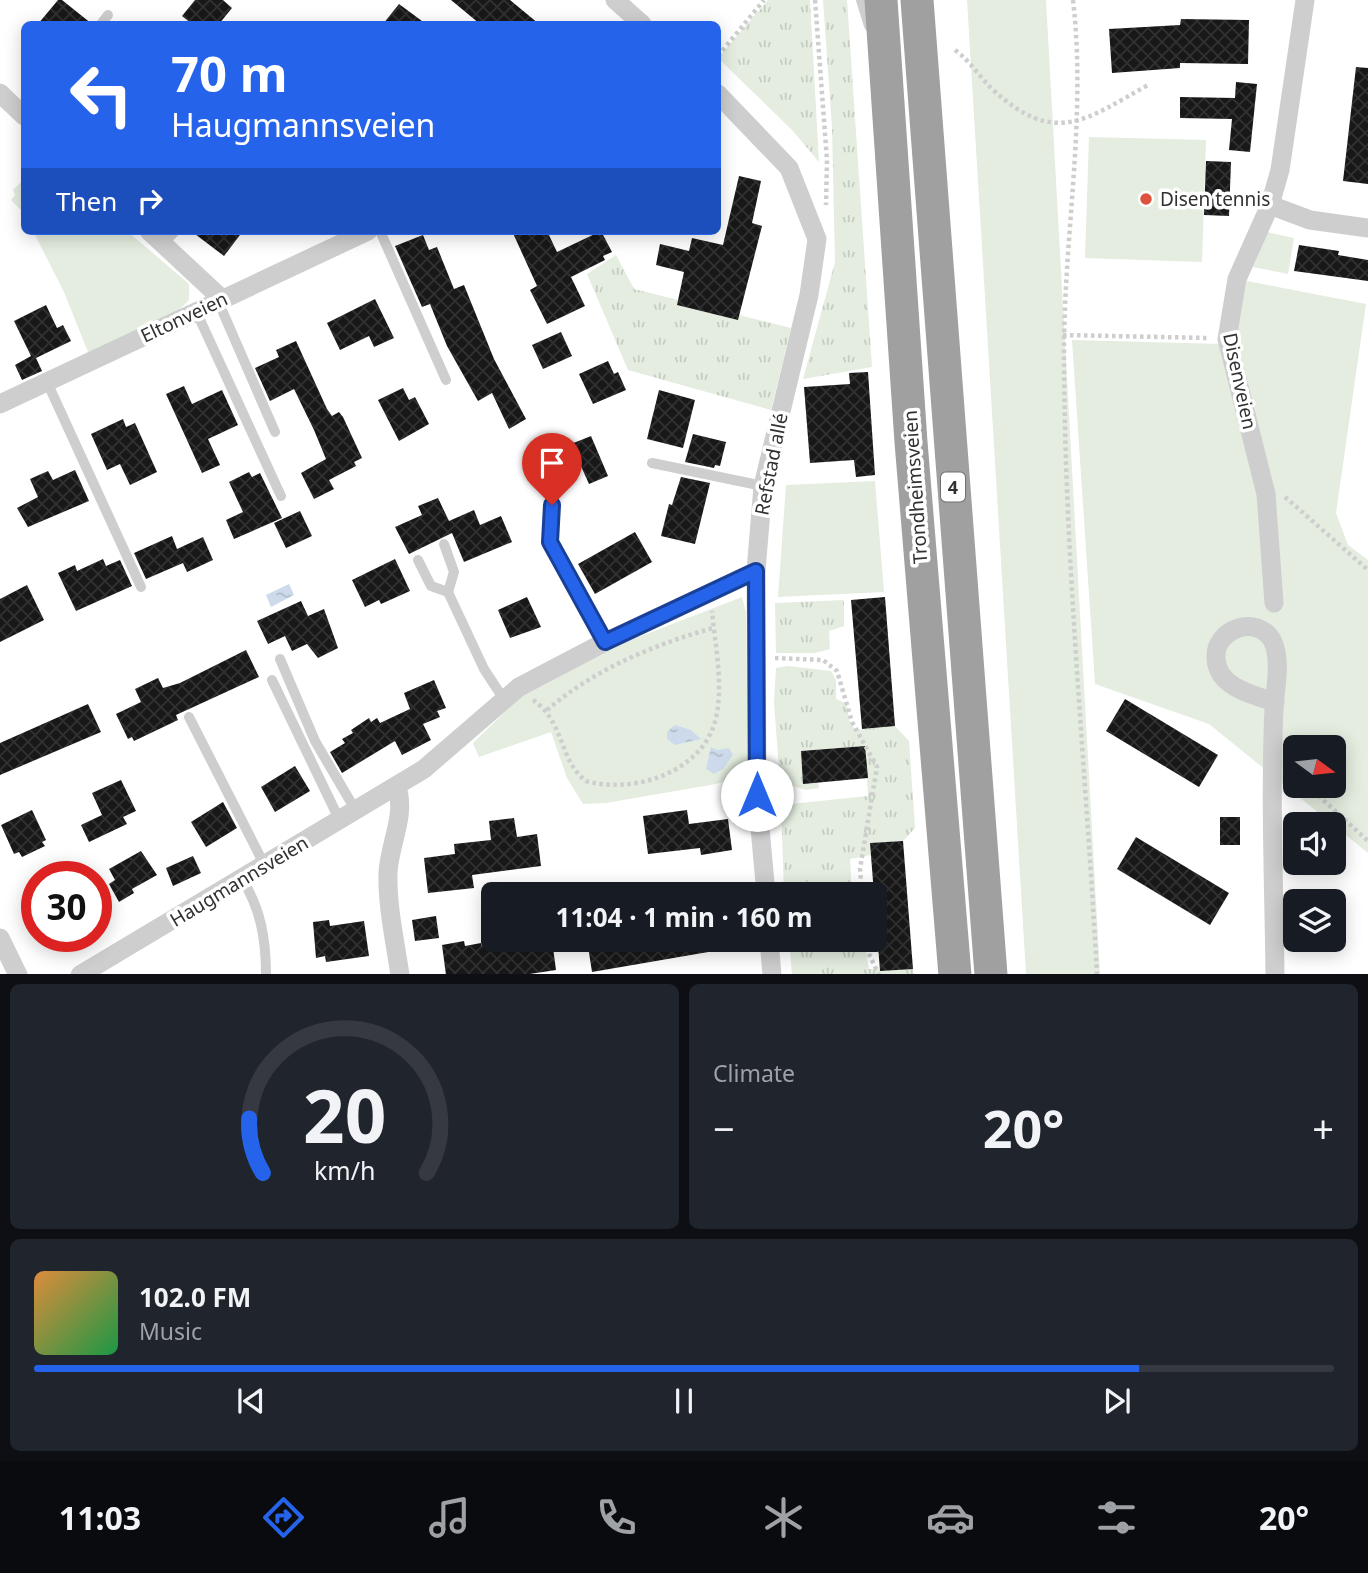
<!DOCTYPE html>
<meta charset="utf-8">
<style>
body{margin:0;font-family:"Noto Sans",sans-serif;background:#20242c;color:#f1f3f6;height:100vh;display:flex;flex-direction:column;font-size:26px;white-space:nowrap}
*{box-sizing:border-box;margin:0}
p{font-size:23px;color:#9ea1a6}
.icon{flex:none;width:38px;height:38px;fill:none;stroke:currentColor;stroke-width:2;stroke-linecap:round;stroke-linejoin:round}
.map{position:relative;height:974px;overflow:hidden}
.panel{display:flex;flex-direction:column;gap:10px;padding:10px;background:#0d0f14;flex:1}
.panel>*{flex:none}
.hud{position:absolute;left:21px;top:21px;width:700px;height:214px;border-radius:10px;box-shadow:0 4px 18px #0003;background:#2563eb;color:#fff;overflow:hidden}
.needle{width:46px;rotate:105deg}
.fabs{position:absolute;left:1283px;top:735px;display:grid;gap:14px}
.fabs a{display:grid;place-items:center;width:63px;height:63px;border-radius:10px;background:#171b24;box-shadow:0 4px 18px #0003;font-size:35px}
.speed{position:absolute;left:21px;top:861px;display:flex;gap:14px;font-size:35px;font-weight:700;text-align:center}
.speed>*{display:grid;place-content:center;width:91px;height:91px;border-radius:50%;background:#171b24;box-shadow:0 4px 18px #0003;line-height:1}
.speed .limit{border:10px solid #d22;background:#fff;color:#111}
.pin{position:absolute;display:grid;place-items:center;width:60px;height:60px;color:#fff;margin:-72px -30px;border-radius:50% 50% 50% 0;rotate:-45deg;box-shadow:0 0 7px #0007}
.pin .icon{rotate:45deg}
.me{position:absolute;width:77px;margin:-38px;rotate:0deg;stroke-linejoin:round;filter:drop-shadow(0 0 5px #0008)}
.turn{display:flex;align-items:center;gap:24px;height:147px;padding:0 35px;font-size:32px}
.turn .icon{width:91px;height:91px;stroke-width:2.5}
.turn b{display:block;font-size:49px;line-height:60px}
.then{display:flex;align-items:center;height:66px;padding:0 35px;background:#0003;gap:14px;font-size:26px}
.big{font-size:52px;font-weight:700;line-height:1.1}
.panel .widget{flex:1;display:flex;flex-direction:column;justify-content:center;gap:10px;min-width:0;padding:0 24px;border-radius:10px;background:#20242c}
.panel .dial{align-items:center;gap:0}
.dial svg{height:182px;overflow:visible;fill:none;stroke:#363941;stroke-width:7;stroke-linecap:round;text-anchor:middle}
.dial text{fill:#f1f3f6;stroke:none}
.song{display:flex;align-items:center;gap:21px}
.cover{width:84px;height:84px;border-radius:10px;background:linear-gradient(135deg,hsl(30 70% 55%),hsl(140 70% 35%))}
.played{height:7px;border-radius:4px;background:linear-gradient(90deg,#2563eb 85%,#363941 85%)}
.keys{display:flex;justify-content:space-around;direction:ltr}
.heat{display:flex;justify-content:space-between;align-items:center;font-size:38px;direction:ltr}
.panel .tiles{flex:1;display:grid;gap:10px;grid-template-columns:1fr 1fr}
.widget:last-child{grid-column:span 2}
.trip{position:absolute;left:481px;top:882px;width:406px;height:70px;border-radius:10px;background:#171b24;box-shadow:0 4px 18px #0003;font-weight:700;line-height:70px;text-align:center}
.tabs{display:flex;height:112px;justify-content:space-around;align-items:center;background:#090b0e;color:#9ea1a6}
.tabs .icon{width:49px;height:49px}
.tabs .current{color:#2563eb}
.tabs b{font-size:32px;color:#f1f3f6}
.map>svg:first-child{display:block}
.grass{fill:url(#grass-tufts)}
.park{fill:#e4ede0;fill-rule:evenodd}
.water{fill:url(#water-ripples)}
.building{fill:url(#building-cross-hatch)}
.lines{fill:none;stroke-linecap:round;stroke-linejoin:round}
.path{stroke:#cecece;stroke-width:4.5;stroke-dasharray:3.5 3.5;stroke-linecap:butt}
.service{stroke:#cecece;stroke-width:10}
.minor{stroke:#cecece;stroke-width:19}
.trunk{stroke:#a0a0a0;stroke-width:33}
.route-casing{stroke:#184099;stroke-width:18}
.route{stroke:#2563eb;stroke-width:12}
.poi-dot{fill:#dc523e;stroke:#fff;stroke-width:2.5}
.labels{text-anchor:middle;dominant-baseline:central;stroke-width:7;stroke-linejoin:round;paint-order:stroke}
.shield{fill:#fff;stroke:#6f6f6f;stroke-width:2}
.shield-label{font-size:18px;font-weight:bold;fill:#313131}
.poi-label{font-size:19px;fill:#313131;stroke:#fff;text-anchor:start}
.street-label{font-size:19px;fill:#313131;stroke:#fff}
</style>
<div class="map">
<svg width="1368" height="975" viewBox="0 0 1368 975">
<defs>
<pattern id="grass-tufts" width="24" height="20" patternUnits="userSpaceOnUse" patternTransform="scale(1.75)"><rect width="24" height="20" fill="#e4ede0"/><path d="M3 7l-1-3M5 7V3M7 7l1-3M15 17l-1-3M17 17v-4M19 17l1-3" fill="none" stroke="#c4ccc1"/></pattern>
<pattern id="water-ripples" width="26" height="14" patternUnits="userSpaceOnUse" patternTransform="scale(1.75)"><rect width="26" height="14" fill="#cddaeb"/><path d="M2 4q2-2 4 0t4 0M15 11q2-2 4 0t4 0" fill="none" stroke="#b0bcca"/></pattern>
<pattern id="building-cross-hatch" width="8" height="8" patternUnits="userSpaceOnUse" patternTransform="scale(1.75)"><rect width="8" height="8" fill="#181818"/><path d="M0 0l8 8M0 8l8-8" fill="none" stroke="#313131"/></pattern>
</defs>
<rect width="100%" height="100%" fill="#fff"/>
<g class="grass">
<polygon points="768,0 810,0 819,162 793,131 718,58"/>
<polygon points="823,0 847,0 872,367 803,379 835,262 832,127"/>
<polygon points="616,255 634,289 791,328 771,410 628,370 587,274"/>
<polygon points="844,600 844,626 829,631 830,649 815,653 776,653 775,603"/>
<polygon points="788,666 831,671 836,680 836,699 847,704 849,720 855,730 895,726 909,741 915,828 903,841 870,843 871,855 850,859 852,894 784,894 781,805 868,796 865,746 801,751 803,783 818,783 819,788 806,790 780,782 774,703 776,668"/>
<polygon points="789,940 856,940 857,946 865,946 869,969 913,969 914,974 792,974"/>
</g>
<g class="park">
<polygon points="967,0 1046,0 1100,974 1026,974"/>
<polygon points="1089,137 1206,140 1202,262 1085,258"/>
<polygon points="24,179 24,213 11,200 15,195 13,190"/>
<polygon points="33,231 127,231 189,284 189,300 176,313 90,357 64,292"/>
<polygon points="1267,232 1294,238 1288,274 1253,267"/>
<path d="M1237,279L1366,304L1336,513L1348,545L1368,560V853L1209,724L1095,684L1072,340L1221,344ZM1295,747H1334V786H1295Z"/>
<polygon points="875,481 884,592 778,597 786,485"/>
<polygon points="742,597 746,612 748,774 716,784 606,803 583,804 567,778 551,732 479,757 473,743 527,690 631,640"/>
</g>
<g class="water">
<polygon points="289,584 294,595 271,607 266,595"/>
<polygon points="675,725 691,730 701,739 675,745 667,739 667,732"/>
<polygon points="711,747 717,750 729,748 733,755 723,769 714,774 706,769"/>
</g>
<g class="building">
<polygon points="58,0 62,0 92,24 38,24"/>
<polygon points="195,0 223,0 232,8 219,24 192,24 182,16"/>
<polygon points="451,0 510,0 539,24 480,24"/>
<polygon points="399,4 426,24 383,24"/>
<polygon points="1181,19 1249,20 1248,64 1180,63 1180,68 1112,73 1109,29 1180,25"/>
<polygon points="1356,67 1368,68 1368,184 1343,181"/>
<polygon points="1236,82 1257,84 1250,152 1229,150 1232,119 1180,118 1180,97 1235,98"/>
<polygon points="1206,161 1231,162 1229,216 1204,215"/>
<polygon points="739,176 761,181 752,223 762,226 738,320 677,305 684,272 656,265 660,244 689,251 692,238 723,245"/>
<polygon points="191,231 243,231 224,256"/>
<polygon points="512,231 547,231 557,252 601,231 612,252 603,256 605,260 571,277 585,306 547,324 530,290 537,286"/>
<polygon points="423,235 429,250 437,247 454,289 464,285 494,359 526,419 509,429 492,393 478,401 447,346 430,304 422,307 395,246"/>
<polygon points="1299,245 1339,251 1338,255 1368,260 1368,281 1294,271"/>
<polygon points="375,299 394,338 374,347 369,336 340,350 327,323"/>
<polygon points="46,305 57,328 63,325 71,341 36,358 42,371 22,380 15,365 31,356 14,321"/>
<polygon points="561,332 572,356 543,369 532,345"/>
<polygon points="296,341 327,409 332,416 339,412 343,417 362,458 354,462 356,466 329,480 334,489 314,499 301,473 326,459 314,430 294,389 270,401 255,368 279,357 276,350"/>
<polygon points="608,361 614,374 618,372 626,390 593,404 579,374"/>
<polygon points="868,372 875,475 856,477 854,460 810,463 804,387 850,384 849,373"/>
<polygon points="184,386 192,404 222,390 238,425 208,439 220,465 202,473 166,394"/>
<polygon points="403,388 409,400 415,397 429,424 399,441 378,400"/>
<polygon points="659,390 695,400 683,448 647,439"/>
<polygon points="123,419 126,427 135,423 157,472 130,485 120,464 107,470 91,434"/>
<polygon points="693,434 726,442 720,466 715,465 714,468 685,462"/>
<polygon points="591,436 608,476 589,484 571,444"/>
<polygon points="75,470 89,501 28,527 17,508 38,497 30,479 48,471 53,480"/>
<polygon points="249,472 252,477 260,473 282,518 234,539 226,520 243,512 229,482"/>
<polygon points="681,477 710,483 695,544 661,536 669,504 672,505"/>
<polygon points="438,498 449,521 474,510 480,525 501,516 512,542 464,562 452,533 409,554 395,527 422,515 418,506"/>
<polygon points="300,511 312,536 286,548 274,523"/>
<polygon points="635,532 652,562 595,594 578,564"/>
<polygon points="172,536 177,549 203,537 213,560 187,572 183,563 146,579 134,553"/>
<polygon points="103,559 106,566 120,560 132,586 76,611 58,573 75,565 77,571"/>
<polygon points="395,559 410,591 381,604 379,600 365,607 352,580"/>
<polygon points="27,585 44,620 0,642 0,599"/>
<polygon points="527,597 541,627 510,638 498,610"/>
<polygon points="885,597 895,726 862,729 851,600"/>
<polygon points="301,601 308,616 324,609 338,648 318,658 307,644 292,651 285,636 268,644 257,621"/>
<polygon points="246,650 259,677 176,715 178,720 134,741 132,737 128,739 116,714 141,702 135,689 158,678 163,688 180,683"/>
<polygon points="434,680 446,708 437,711 440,717 423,724 431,740 402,755 395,741 342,773 330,752 345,743 342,739 353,733 351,730 369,718 371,722 377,718 380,723 410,709 404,693"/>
<polygon points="1125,699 1218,755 1199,787 1106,731"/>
<polygon points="88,704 101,732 0,775 0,743"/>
<polygon points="865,746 868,778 803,784 801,751"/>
<polygon points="295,766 310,791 275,812 261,787"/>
<polygon points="121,780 136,811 123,817 127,824 89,842 81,825 102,815 92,793"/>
<polygon points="223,802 237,828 206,847 191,822"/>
<polygon points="32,810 46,840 42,842 45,846 22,857 19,852 14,854 1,825"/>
<polygon points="687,810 689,824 728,819 732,850 701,855 700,848 648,854 643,816"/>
<rect x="1220" y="817" width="20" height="28"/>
<polygon points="514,818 517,837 537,834 541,866 472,875 474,888 428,893 424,858 455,854 454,844 491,840 489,821"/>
<polygon points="1136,837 1229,893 1210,925 1117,869"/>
<polygon points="903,841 913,969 880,971 870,843"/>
<polygon points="141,851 157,875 132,889 134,893 119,902 109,884 115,880 109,869"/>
<polygon points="193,856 201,873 173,886 166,868"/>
<polygon points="436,916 439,938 415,941 412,920"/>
<polygon points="329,920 330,926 364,921 369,956 326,962 325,956 316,958 313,922"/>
<polygon points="530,940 552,940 556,970 523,975 446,975 442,945 464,941 465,946 481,943 482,947"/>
<polygon points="587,940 714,940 714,951 592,972"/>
</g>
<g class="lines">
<g class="path">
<polyline points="815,0 827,160 826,205"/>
<path d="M1073,0C1087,120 1063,240 1064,360C1065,565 1086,770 1097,975"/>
<path d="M955,50C970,61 979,76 992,89C1056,148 1086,119 1150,84"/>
<polyline points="718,56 764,0"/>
<polyline points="1063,335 1209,338"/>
<polyline points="1285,497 1368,570"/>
<polyline points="775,658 823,660 837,671 852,722 877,767 860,869 862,894"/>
<path d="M533,700C565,722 559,761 586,781C631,794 698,774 714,725C725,690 715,646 712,611"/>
<path d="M547,710C595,669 653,645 713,628"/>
<polyline points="1308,786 1368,841"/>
<polyline points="867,940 868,952 879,975"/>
</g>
<g class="service">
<polyline points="861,0 869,26"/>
<polyline points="101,24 108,15"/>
<polyline points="380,231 446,380"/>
<polyline points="163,244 175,231"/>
<polyline points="218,301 275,432"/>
<polyline points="196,311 281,496"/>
<polyline points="47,382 141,587"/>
<polyline points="652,463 763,486"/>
<path d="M552,505C541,554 582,602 605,642"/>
<polyline points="418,560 431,586 448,592 454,572 444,544"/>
<polyline points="448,592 484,669 503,698"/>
<polyline points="280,659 315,741 356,811"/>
<polyline points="272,680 340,821"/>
<polyline points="189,717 265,866"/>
<path d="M242,879C261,909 266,940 266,975"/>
</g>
<g class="minor">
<polyline points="615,0 642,24"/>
<polyline points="0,93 24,116"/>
<polyline points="718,94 789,168 817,239 809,295 763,486 756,571 757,795 766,894"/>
<polyline points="1270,205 1310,220 1368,228"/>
<polyline points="149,231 222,299"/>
<polyline points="0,404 368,231"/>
<polyline points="1274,603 1266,494 1227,339 1237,279 1270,205 1280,170 1305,0"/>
<path d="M1275,702C1252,695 1217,687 1216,658C1214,629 1257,614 1272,640C1282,658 1275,690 1274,709C1270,797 1274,886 1275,975"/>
<path d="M397,787C406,816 390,842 388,872C387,906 395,941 400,975"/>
<polyline points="0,938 18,975"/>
<polyline points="769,940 772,975"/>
<polyline points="80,975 424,769 519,687 605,642 756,571"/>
</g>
<g class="trunk">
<polyline points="881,0 911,442 955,975"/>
<polyline points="917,0 991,975"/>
</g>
</g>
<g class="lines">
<defs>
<polyline id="route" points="552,505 550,542 605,642 756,571 757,795"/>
</defs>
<use href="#route" class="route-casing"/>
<use href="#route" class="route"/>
</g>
<circle class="poi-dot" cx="1146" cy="199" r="7"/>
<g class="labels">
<rect class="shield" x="941" y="472.5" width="24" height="29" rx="5"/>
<g class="shield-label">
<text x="953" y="487">4</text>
</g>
<g class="poi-label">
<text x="1160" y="199">Disen tennis</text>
</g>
<g class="street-label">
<text transform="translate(184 317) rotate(-25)">Eltonveien</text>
<text transform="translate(1240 381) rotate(78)">Disenveien</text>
<text transform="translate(771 464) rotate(-79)">Refstad allé</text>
<text transform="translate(915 487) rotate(-94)">Trondheimsveien</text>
<text transform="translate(239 881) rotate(-31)">Haugmannsveien</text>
</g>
</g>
</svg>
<div class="fabs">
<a><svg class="needle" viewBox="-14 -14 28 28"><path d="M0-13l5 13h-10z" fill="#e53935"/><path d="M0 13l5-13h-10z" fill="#9ea1a6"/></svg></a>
<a><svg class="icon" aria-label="sound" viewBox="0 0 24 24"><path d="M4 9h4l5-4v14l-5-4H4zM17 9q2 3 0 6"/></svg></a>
<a><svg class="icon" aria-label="layers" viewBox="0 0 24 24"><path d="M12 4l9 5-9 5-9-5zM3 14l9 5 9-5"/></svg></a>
</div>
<div class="speed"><div class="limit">30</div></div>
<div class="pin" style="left:552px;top:505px;background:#d93025"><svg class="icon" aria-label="arrive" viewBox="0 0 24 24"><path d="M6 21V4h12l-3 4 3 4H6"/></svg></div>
<svg class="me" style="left:757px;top:795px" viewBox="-20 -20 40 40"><circle r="19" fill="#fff"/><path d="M0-13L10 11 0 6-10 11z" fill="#2563eb"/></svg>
<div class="trip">11:04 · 1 min · 160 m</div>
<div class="hud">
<div class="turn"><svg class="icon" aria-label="left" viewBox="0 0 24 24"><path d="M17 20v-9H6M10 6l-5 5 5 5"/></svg><div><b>70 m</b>Haugmannsveien</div></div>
<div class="then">Then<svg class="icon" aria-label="right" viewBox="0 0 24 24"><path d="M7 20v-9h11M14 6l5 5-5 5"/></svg></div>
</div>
</div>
<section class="panel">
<div class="tiles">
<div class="widget dial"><svg viewBox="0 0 100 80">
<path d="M14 69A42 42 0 1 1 86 69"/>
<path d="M14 69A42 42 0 0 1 8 45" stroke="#2563eb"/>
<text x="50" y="56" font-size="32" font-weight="700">20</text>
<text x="50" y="72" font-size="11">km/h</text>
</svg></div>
<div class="widget"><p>Climate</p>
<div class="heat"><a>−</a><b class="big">20°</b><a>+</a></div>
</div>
<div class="widget">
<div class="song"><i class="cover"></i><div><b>102.0 FM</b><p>Music</p></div></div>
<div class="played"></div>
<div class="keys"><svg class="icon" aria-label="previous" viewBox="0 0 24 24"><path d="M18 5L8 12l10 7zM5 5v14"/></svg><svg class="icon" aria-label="pause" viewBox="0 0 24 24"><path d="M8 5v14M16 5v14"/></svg><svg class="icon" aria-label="next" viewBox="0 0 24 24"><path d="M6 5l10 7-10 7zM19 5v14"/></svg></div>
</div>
</div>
</section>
<nav class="tabs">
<b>11:03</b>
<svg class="icon current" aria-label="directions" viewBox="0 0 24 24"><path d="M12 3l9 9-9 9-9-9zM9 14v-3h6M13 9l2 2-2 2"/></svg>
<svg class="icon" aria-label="music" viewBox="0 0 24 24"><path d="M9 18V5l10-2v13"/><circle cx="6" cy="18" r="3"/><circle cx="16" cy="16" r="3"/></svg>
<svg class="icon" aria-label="phone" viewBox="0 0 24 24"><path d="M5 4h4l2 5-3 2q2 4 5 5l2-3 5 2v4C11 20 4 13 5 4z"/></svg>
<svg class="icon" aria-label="climate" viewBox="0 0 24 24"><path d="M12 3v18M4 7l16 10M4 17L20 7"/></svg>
<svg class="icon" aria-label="car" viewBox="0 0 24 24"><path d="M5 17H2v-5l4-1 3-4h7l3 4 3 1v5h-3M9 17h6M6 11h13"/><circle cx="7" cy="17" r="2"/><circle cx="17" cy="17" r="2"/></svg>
<svg class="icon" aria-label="filters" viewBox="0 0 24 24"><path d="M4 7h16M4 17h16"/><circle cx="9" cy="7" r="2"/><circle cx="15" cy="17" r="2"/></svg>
<b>20°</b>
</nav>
